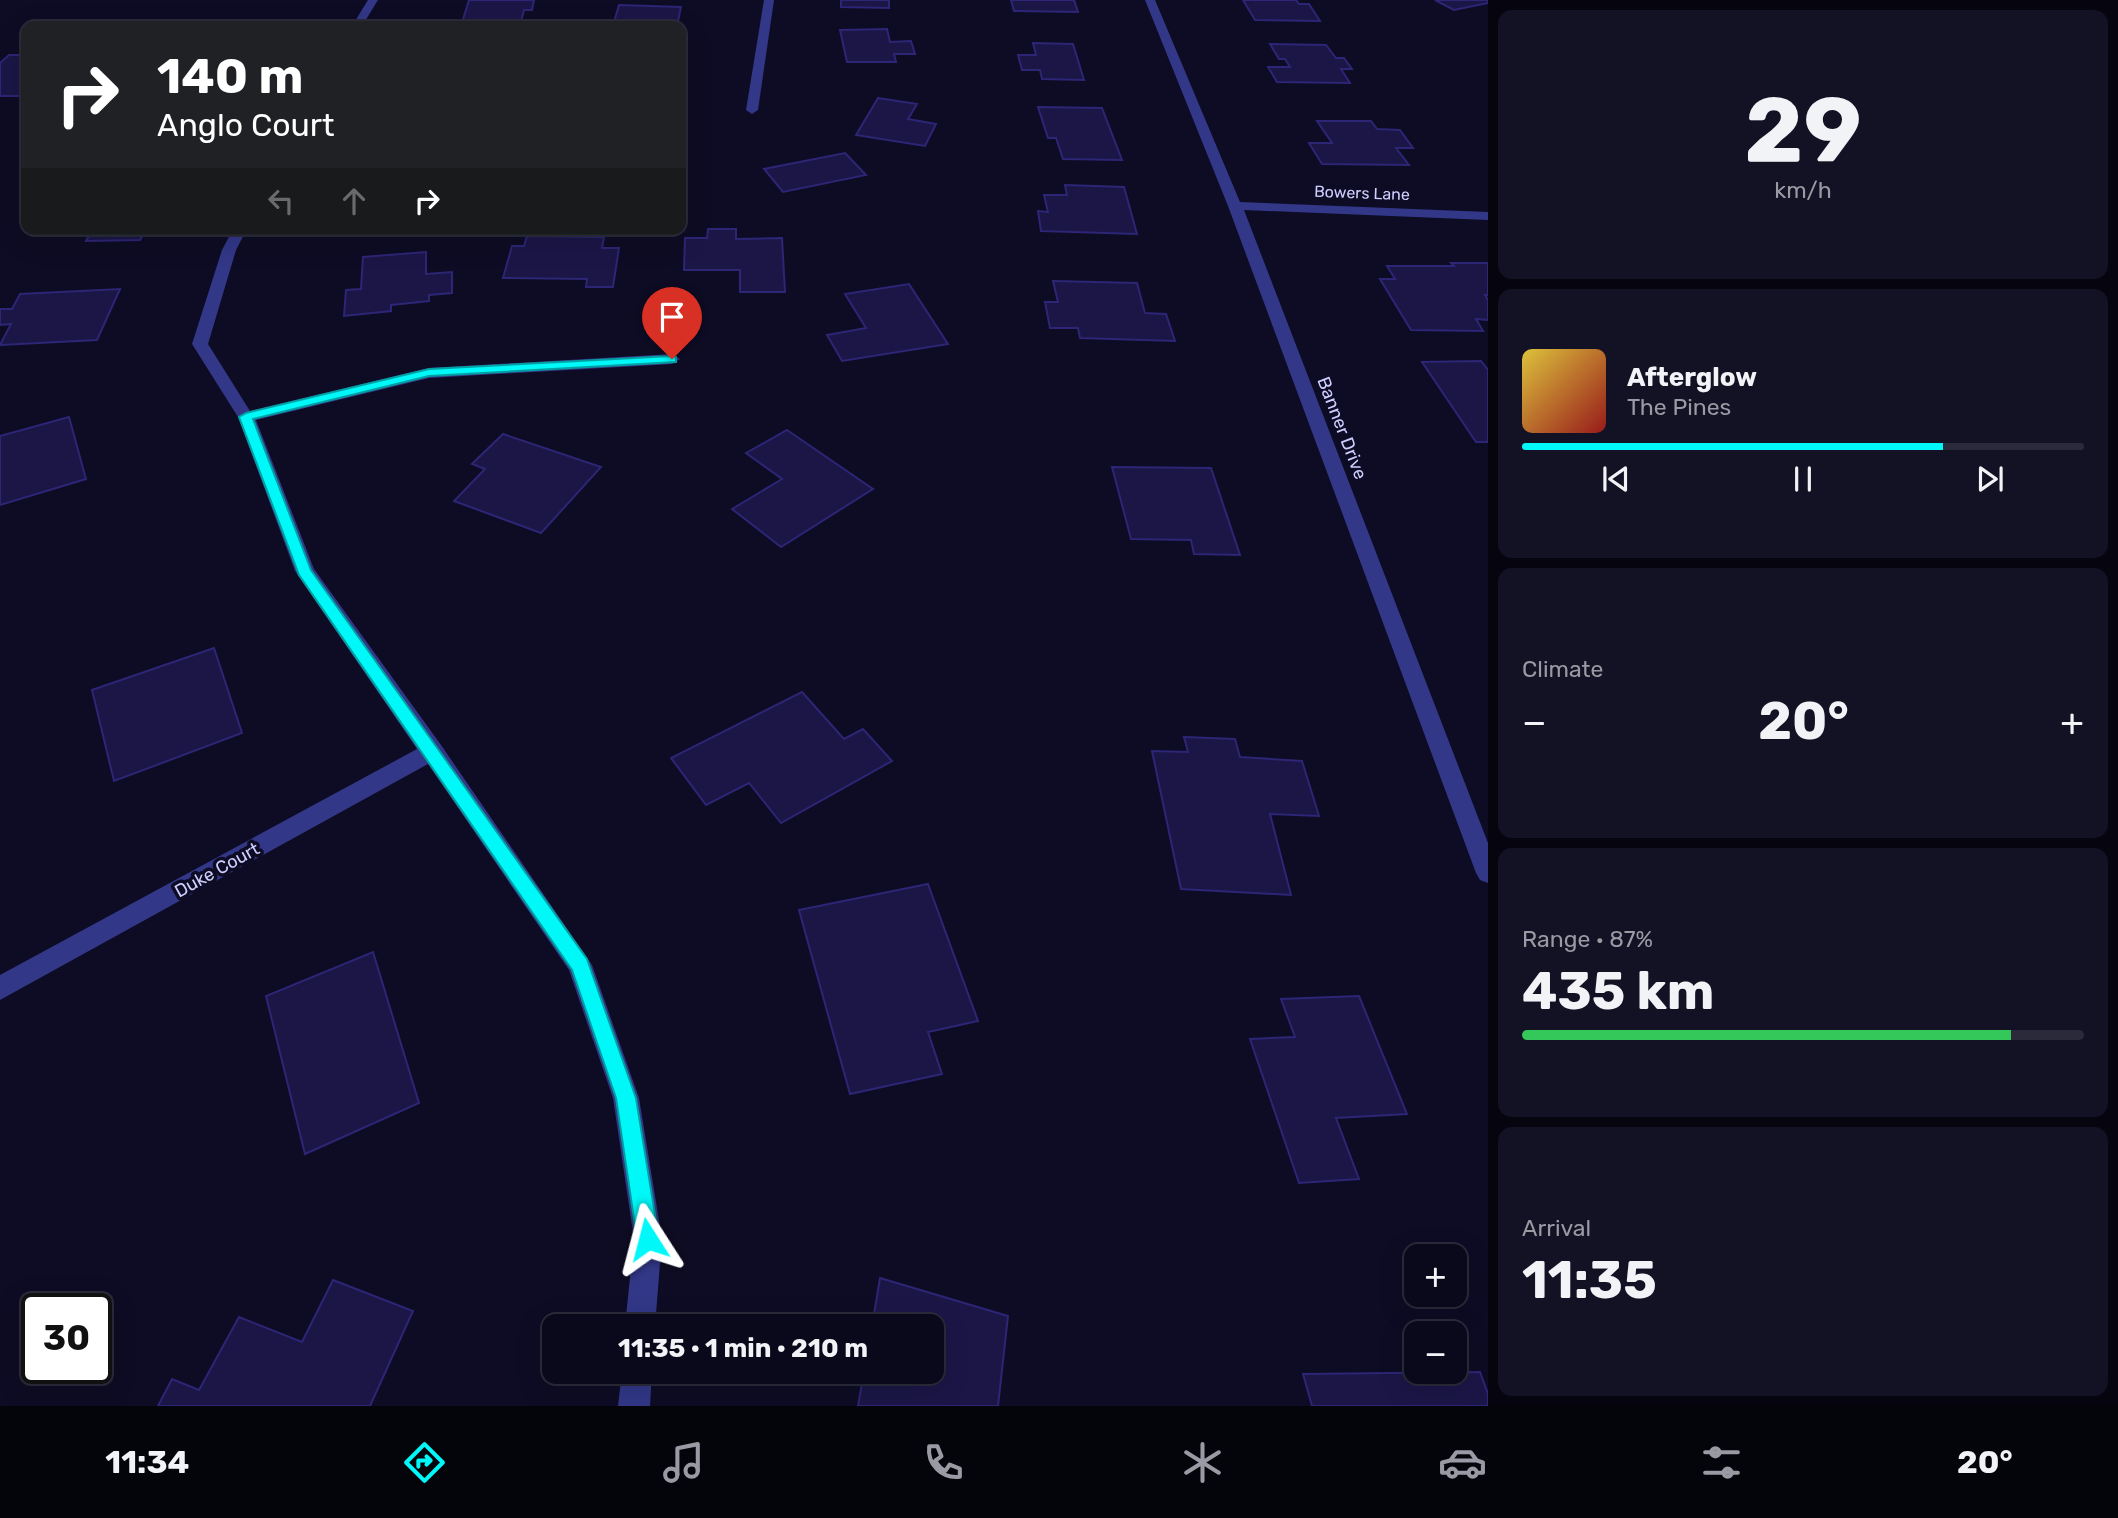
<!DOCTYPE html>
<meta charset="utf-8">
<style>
body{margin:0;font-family:Rubik,sans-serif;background:#131224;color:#f1f3f6;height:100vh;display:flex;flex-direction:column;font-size:26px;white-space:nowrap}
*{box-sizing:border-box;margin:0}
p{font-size:23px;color:#999aa3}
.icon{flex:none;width:38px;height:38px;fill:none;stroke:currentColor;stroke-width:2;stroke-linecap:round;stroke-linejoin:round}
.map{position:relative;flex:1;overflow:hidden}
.panel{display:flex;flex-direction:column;gap:10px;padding:10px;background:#06050f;width:630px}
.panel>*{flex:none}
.top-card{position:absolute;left:21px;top:21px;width:665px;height:214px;border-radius:14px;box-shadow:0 7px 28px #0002,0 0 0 2px #2a2a3a;background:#202124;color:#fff;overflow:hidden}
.buttons{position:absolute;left:1404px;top:1244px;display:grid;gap:14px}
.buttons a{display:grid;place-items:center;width:63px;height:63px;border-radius:14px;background:#0a091b;box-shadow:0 7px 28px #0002,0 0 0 2px #2a2a3a;font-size:35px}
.speed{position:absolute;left:21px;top:1293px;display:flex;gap:14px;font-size:35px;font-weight:700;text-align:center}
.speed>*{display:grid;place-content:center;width:91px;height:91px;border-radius:50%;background:#0a091b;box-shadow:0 7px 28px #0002,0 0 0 2px #2a2a3a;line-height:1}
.speed .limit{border:4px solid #111;border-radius:10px;background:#fff;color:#111}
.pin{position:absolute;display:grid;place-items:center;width:60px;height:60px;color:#fff;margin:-72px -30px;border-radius:50% 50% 50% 0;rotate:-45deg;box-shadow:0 0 7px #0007}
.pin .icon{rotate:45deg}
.me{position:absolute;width:77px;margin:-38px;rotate:351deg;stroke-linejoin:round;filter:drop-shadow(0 0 5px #0008)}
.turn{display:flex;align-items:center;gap:24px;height:147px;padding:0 21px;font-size:32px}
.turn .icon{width:91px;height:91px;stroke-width:2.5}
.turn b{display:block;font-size:49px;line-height:60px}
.lanes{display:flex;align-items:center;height:66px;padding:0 21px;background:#0003;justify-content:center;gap:35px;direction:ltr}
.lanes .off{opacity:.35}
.big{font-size:52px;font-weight:700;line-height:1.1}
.panel .widget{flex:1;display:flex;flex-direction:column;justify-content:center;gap:10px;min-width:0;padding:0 24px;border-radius:14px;background:#131224}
.panel .dial{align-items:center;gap:0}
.dial b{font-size:91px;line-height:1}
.song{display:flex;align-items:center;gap:21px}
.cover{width:84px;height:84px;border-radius:10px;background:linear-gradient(135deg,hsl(50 70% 55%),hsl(0 70% 35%))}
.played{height:7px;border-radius:4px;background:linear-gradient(90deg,#00f8f9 75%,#2a2a3a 75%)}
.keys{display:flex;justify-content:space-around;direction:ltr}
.heat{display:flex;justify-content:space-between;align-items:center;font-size:38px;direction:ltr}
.charge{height:10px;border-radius:5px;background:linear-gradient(90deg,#34c759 87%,#2a2a3a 0)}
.trip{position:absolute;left:542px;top:1314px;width:402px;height:70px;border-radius:14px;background:#0a091b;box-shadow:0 7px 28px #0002,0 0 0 2px #2a2a3a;font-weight:700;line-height:70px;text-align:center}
.menu{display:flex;height:112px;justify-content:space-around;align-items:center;background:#04040b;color:#999aa3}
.menu .icon{width:49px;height:49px}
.menu .active{color:#00f8f9}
.menu b{font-size:32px;color:#f1f3f6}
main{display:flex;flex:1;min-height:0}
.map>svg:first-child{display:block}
.building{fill:#1b1646;stroke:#2d2575;stroke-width:2}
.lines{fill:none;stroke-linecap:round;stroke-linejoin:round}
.street{fill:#323787;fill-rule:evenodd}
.route{fill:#00f8f9;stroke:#00a1a2;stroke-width:2}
.labels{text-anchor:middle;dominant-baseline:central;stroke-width:7;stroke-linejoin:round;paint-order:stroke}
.far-street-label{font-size:16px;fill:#cfceff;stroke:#0d0c24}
.street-label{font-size:18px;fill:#cfceff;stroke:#0d0c24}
</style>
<main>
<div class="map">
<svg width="1488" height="1406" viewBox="0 0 1488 1406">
<rect width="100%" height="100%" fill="#0d0c24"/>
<g class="building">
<polygon points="469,0 534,0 532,10 524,10 520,26 461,26"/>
<polygon points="841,0 889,0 889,8 841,7"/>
<polygon points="1011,0 1074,0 1078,12 1014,11"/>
<polygon points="1243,0 1296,0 1299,4 1309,4 1320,21 1255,20"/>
<polygon points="1435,0 1488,0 1488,3 1454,10"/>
<polygon points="619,5 681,7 677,26 623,26 624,23 614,22"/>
<polygon points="283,21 281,26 222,26 225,22"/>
<polygon points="887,29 890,42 911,41 915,54 894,54 896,62 847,62 840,30"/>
<polygon points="1033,43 1073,44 1084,80 1042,79 1040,70 1022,70 1018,55 1036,55"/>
<polygon points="1270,44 1326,45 1336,58 1344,58 1352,69 1341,69 1350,83 1277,82 1268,67 1290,67 1285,59 1279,59"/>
<polygon points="9,55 26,55 26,96 0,96 0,63"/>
<polygon points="878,98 917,104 908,119 936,124 925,146 856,135"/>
<polygon points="1038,107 1102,108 1122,160 1063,159 1056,138 1048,138"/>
<polygon points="1317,121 1371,121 1377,129 1400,130 1413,148 1396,148 1409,165 1322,164 1309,143 1332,143"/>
<polygon points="845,153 866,175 783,192 764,169"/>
<polygon points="1065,185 1124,187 1137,234 1041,231 1038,211 1048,212 1044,195 1067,195"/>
<polygon points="93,229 146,229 140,240 86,241"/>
<polygon points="708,229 736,229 736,239 782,238 785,292 740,292 740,270 684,270 685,238 707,238"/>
<polygon points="527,236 604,237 602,248 619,248 613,287 586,287 587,279 503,278 512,246 524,246"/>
<polygon points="426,252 426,274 452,272 452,293 429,295 429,301 391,305 391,311 344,316 346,290 361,289 363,257"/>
<polygon points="1451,263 1488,263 1488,295 1485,295 1488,300 1488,320 1476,319 1483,331 1411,330 1380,279 1395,279 1387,266 1454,266"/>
<polygon points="1053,281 1137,283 1145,313 1166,314 1175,341 1080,338 1078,328 1050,328 1045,302 1058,302"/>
<polygon points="909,284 948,344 842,361 827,335 866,328 845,294"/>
<polygon points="120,289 97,340 0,345 11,324 0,325 0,309 12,309 20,294"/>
<polygon points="1481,361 1488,370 1488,442 1476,442 1422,362"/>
<polygon points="69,417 86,479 0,505 0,436"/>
<polygon points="787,430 873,489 781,547 732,509 782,479 746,453"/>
<polygon points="503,434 601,467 541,533 454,501 485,469 472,464"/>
<polygon points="1112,467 1211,468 1240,555 1194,554 1191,540 1131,539"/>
<polygon points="214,648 242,733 114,781 92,690"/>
<polygon points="802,692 844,739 863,729 892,761 781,823 749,783 706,805 671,758"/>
<polygon points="1184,737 1235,739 1240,757 1302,761 1319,816 1270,814 1291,895 1181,889 1152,751 1188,752"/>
<polygon points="928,884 978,1021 928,1032 942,1074 850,1094 799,910"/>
<polygon points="373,952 419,1103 305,1154 266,996"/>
<polygon points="1359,996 1407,1114 1336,1118 1359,1179 1299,1183 1250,1039 1295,1037 1281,999"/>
<polygon points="880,1278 1008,1316 998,1406 858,1406 864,1372 933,1372 933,1326 872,1326"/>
<polygon points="333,1280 413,1311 370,1406 158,1406 172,1379 199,1390 239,1317 302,1342"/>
<polygon points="1480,1372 1488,1394 1488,1406 1312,1406 1303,1374"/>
</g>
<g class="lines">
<g class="street">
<polygon points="368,0 378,0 362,26 352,26"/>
<polygon points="764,0 774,0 758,110 752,114 746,110"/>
<polygon points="1145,0 1155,0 1240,202 1488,212 1488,220 1244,210 1488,843 1488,883 1480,880 1476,873 1228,206"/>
<polygon points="233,229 247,229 236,250 208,344 250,411 429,368 672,354 680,359 672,364 429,378 256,420 314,569 441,745 592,965 639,1098 662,1239 655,1326 625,1326 634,1239 613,1098 569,970 428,764 0,1000 0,975 417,749 295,571 238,417 192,344 222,250"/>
<polygon points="622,1372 652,1372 650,1406 618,1406"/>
</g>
</g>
<polygon class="route" points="672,356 676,357 676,362 429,376 253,419 311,570 587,959 636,1098 659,1239 656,1247 648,1250 640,1247 637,1239 616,1098 572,970 299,575 239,417 246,413 429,369"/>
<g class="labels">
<g class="far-street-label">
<text transform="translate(1362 193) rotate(2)">Bowers Lane</text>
</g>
<g class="street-label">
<text transform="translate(1342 428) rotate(69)">Banner Drive</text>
<text transform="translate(217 870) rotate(-29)">Duke Court</text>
</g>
</g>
</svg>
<div class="buttons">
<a>+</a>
<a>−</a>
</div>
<div class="speed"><div class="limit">30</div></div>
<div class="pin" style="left:672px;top:359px;background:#d93025"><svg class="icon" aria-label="arrive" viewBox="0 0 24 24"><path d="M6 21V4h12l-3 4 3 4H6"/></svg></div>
<svg class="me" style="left:648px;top:1239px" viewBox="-20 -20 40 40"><path d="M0-17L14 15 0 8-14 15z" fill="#00f8f9" stroke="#fff" stroke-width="4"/></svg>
<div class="trip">11:35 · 1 min · 210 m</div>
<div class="top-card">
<div class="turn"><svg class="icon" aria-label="right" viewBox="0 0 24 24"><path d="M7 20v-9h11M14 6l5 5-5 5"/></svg><div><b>140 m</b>Anglo Court</div></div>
<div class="lanes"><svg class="icon off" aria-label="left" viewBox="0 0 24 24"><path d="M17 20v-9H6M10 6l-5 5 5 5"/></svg><svg class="icon off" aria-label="ahead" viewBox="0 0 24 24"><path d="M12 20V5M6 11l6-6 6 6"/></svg><svg class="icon" aria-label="right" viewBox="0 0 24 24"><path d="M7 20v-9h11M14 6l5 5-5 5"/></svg></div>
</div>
</div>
<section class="panel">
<div class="widget dial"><b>29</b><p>km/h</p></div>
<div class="widget">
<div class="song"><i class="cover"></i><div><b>Afterglow</b><p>The Pines</p></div></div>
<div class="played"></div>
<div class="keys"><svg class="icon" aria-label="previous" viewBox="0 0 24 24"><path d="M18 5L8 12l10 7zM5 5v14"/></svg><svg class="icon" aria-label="pause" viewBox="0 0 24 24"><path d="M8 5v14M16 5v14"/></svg><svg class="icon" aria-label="next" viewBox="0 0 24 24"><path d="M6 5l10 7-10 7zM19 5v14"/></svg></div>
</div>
<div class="widget"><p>Climate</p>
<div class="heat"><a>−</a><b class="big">20°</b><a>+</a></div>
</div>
<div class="widget"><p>Range · 87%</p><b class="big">435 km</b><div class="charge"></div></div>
<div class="widget"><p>Arrival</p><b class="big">11:35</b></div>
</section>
</main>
<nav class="menu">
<b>11:34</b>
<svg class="icon active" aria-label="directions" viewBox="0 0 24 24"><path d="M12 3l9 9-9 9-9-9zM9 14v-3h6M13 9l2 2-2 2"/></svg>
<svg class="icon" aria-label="music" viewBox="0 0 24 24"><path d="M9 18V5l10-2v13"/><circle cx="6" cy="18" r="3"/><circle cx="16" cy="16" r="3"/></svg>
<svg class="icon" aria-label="phone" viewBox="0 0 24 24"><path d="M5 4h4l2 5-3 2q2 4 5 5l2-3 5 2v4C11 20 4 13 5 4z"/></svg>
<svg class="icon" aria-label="climate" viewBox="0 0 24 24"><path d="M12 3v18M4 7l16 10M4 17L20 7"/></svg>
<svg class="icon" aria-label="car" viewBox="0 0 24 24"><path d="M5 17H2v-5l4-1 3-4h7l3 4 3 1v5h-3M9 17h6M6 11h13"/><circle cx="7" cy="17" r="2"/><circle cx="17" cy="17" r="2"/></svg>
<svg class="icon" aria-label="filters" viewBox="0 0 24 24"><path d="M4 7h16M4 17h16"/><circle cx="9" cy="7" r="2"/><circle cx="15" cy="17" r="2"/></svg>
<b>20°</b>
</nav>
